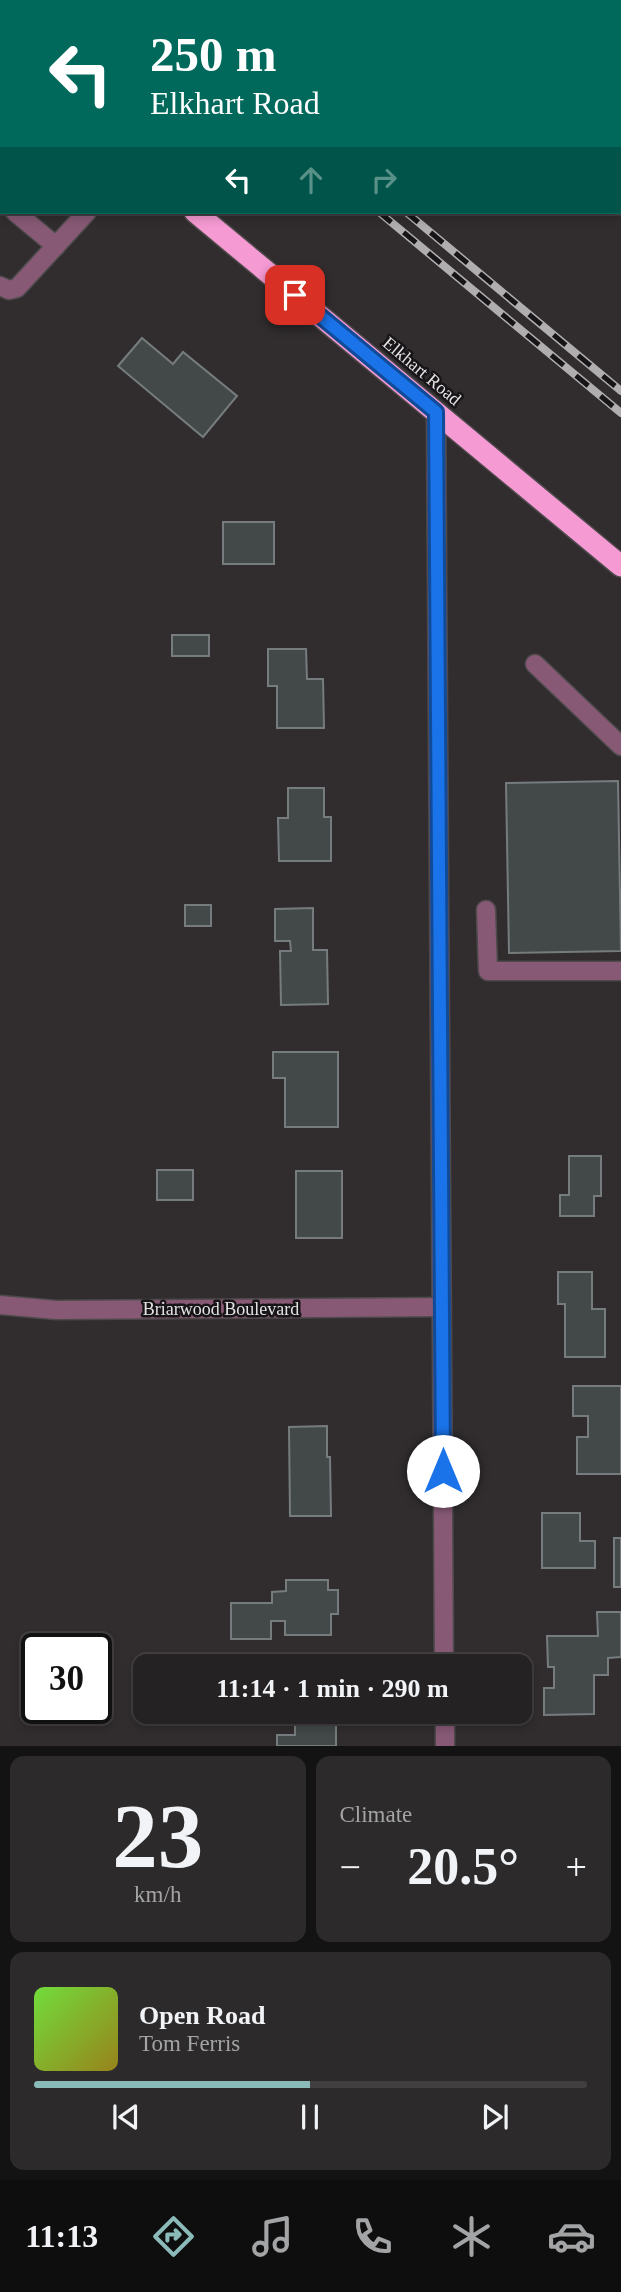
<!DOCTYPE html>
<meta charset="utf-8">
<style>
body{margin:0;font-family:"Times New Roman",serif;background:#2d2a2b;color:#f1f3f6;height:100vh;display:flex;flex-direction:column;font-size:26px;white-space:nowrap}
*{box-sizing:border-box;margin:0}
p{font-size:23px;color:#a3a4a6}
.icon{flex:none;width:38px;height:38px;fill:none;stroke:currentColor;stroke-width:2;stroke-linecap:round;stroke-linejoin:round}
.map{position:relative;height:1746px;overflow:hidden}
.side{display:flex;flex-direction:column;gap:10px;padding:10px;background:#141313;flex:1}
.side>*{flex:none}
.banner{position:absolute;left:0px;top:0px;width:621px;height:214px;box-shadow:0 4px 10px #0003,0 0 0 2px #423f41;background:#00695c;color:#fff;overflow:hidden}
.speed{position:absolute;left:21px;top:1633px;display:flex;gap:14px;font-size:35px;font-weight:700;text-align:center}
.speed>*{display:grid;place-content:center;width:91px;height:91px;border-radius:50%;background:#252223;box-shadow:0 4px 10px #0003,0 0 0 2px #423f41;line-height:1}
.speed .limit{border:4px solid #111;border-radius:10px;background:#fff;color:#111}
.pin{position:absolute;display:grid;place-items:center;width:60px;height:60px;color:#fff;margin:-30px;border-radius:14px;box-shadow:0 4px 10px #0006}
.me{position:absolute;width:77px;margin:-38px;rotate:0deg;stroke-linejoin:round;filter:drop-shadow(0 0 5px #0008)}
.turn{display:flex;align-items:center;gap:24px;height:147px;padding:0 35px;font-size:32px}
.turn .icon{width:91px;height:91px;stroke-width:2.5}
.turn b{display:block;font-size:49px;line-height:60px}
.lanes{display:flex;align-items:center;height:66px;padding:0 35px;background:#0003;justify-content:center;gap:35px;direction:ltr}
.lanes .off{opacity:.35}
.big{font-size:52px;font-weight:700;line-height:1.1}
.side .widget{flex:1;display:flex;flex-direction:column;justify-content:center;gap:10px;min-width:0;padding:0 24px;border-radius:14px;background:#2d2a2b}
.side .dial{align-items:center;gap:0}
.dial b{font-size:91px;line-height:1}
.song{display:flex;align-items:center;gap:21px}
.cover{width:84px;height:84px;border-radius:10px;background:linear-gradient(135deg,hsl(100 70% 55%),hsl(50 70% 35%))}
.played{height:7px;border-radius:4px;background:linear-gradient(90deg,#8bbbb9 50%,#423f41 50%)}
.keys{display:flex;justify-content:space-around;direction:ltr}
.heat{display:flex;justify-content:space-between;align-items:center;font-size:38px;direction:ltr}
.side .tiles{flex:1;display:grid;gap:10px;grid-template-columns:1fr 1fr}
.widget:last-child{grid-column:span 2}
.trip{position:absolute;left:133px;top:1654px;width:399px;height:70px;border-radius:14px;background:#252223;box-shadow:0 4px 10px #0003,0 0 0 2px #423f41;font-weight:700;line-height:70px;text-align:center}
.menu{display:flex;height:112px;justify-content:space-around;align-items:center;background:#0f0e0e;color:#a3a4a6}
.menu .icon{width:49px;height:49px}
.menu .selected{color:#8bbbb9}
.menu b{font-size:32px;color:#f1f3f6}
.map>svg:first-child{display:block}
.building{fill:#434849;stroke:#767c7d;stroke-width:2}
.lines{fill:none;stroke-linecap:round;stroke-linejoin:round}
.minor-casing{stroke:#4e4a4c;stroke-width:21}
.highway-casing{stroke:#4e4a4c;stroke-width:24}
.minor{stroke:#875975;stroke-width:18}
.highway{stroke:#f59ad3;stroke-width:21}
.rail-casing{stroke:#b1aeaf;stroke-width:8}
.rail{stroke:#171517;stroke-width:5;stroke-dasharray:16;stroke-linecap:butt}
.route-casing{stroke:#114b97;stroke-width:18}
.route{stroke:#1a73e8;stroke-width:12}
.labels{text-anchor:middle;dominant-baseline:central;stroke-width:5;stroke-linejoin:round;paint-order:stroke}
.street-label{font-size:18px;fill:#e5e2e3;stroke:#171517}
</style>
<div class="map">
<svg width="621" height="1746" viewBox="0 0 621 1746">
<rect width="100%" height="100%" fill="#312d2f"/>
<g class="building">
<polygon points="142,338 173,364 183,352 237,396 203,437 118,366"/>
<rect x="223" y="522" width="51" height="42"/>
<rect x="172" y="635" width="37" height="21"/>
<polygon points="268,649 306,649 307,679 323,679 324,728 277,728 277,686 268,686"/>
<polygon points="618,781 621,951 509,953 506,783"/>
<polygon points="288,788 324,788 324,817 331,817 331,861 279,861 278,818 288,818"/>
<rect x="185" y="905" width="26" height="21"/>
<polygon points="313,908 313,950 327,950 328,1004 281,1005 280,951 291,951 290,941 275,941 275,909"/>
<polygon points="273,1052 338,1052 338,1127 285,1127 285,1078 273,1078"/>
<polygon points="569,1156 601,1156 601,1196 594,1196 594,1216 560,1216 560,1195 569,1195"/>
<rect x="157" y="1170" width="36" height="30"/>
<rect x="296" y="1171" width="46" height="67"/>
<polygon points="558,1272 592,1272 592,1309 605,1309 605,1357 565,1357 565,1304 558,1304"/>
<polygon points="573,1386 621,1386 621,1474 577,1474 577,1437 588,1437 588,1416 573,1416"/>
<polygon points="327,1426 327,1457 330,1457 331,1516 290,1516 289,1427"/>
<polygon points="542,1513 580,1513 580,1541 595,1541 595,1568 542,1568"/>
<rect x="614" y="1538" width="7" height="49"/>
<polygon points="286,1580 328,1580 328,1590 338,1590 338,1614 331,1614 331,1635 285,1635 285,1621 271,1621 271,1639 231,1639 231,1603 272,1603 272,1592 286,1591"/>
<polygon points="597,1612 621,1612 621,1657 608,1658 608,1675 594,1675 594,1714 544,1715 544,1688 554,1688 554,1667 548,1667 547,1636 598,1636"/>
<polygon points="295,1712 336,1712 336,1746 277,1746 277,1735 295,1735"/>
</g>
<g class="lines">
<defs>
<g id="minor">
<polyline points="0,199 2,200"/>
<polyline points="15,212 56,246"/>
<polyline points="0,286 9,290 17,288 87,212"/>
<polyline points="436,412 444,1666"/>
<polyline points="535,664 621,746"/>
<polyline points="486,910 488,971 621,971"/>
<polyline points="0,1305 56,1310 442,1307"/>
<polyline points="445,1712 445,1746"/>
</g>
<g id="highway">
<polyline points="0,49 2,51"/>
<polyline points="195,212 621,566"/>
</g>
</defs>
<use href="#minor" class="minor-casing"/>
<use href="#highway" class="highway-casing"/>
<use href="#minor" class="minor"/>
<use href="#highway" class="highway"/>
<defs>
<g id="rail">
<polyline points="124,0 127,2"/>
<polyline points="151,0 153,2"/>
<polyline points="379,212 621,413"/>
<polyline points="406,212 621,391"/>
</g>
</defs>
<use href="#rail" class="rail-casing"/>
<use href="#rail" class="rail"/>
</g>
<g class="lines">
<defs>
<polyline id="route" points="295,295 436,412 443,1471"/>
</defs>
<use href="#route" class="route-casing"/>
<use href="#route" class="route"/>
</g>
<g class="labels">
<g class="street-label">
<text transform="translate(422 371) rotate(40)">Elkhart Road</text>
<text x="221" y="1309">Briarwood Boulevard</text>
</g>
</g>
</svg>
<div class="speed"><div class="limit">30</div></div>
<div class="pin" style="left:295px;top:295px;background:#d93025"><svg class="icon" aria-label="arrive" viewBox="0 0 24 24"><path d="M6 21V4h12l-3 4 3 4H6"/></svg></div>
<svg class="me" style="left:443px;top:1471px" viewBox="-20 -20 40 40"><circle r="19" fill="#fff"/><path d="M0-13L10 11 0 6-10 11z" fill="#1a73e8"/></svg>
<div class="trip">11:14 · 1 min · 290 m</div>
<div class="banner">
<div class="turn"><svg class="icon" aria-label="left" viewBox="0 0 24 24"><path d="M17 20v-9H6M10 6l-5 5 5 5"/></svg><div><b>250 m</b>Elkhart Road</div></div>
<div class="lanes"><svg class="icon" aria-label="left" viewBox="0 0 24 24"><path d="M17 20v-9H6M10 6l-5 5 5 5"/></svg><svg class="icon off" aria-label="ahead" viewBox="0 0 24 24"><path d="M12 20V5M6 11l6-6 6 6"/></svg><svg class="icon off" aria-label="right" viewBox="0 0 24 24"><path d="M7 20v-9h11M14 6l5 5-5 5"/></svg></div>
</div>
</div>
<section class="side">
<div class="tiles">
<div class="widget dial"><b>23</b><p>km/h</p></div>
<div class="widget"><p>Climate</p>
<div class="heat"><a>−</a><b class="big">20.5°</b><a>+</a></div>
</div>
<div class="widget">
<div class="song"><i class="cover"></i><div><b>Open Road</b><p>Tom Ferris</p></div></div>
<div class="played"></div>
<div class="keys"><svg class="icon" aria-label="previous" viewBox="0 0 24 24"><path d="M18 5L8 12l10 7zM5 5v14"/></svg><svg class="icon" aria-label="pause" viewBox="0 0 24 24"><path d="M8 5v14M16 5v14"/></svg><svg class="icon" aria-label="next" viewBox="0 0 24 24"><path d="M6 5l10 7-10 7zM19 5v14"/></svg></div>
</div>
</div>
</section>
<nav class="menu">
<b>11:13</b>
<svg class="icon selected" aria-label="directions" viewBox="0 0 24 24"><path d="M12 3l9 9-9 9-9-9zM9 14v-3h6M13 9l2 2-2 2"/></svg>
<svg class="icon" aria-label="music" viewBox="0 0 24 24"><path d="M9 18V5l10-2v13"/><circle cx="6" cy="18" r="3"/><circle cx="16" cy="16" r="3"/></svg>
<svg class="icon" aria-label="phone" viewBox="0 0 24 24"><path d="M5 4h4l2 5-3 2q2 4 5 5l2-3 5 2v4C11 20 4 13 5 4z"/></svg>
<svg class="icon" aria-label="climate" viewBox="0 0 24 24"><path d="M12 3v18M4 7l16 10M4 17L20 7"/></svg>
<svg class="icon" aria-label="car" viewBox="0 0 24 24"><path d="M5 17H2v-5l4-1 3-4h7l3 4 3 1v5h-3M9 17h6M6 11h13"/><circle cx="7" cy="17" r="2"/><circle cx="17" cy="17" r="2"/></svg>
</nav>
